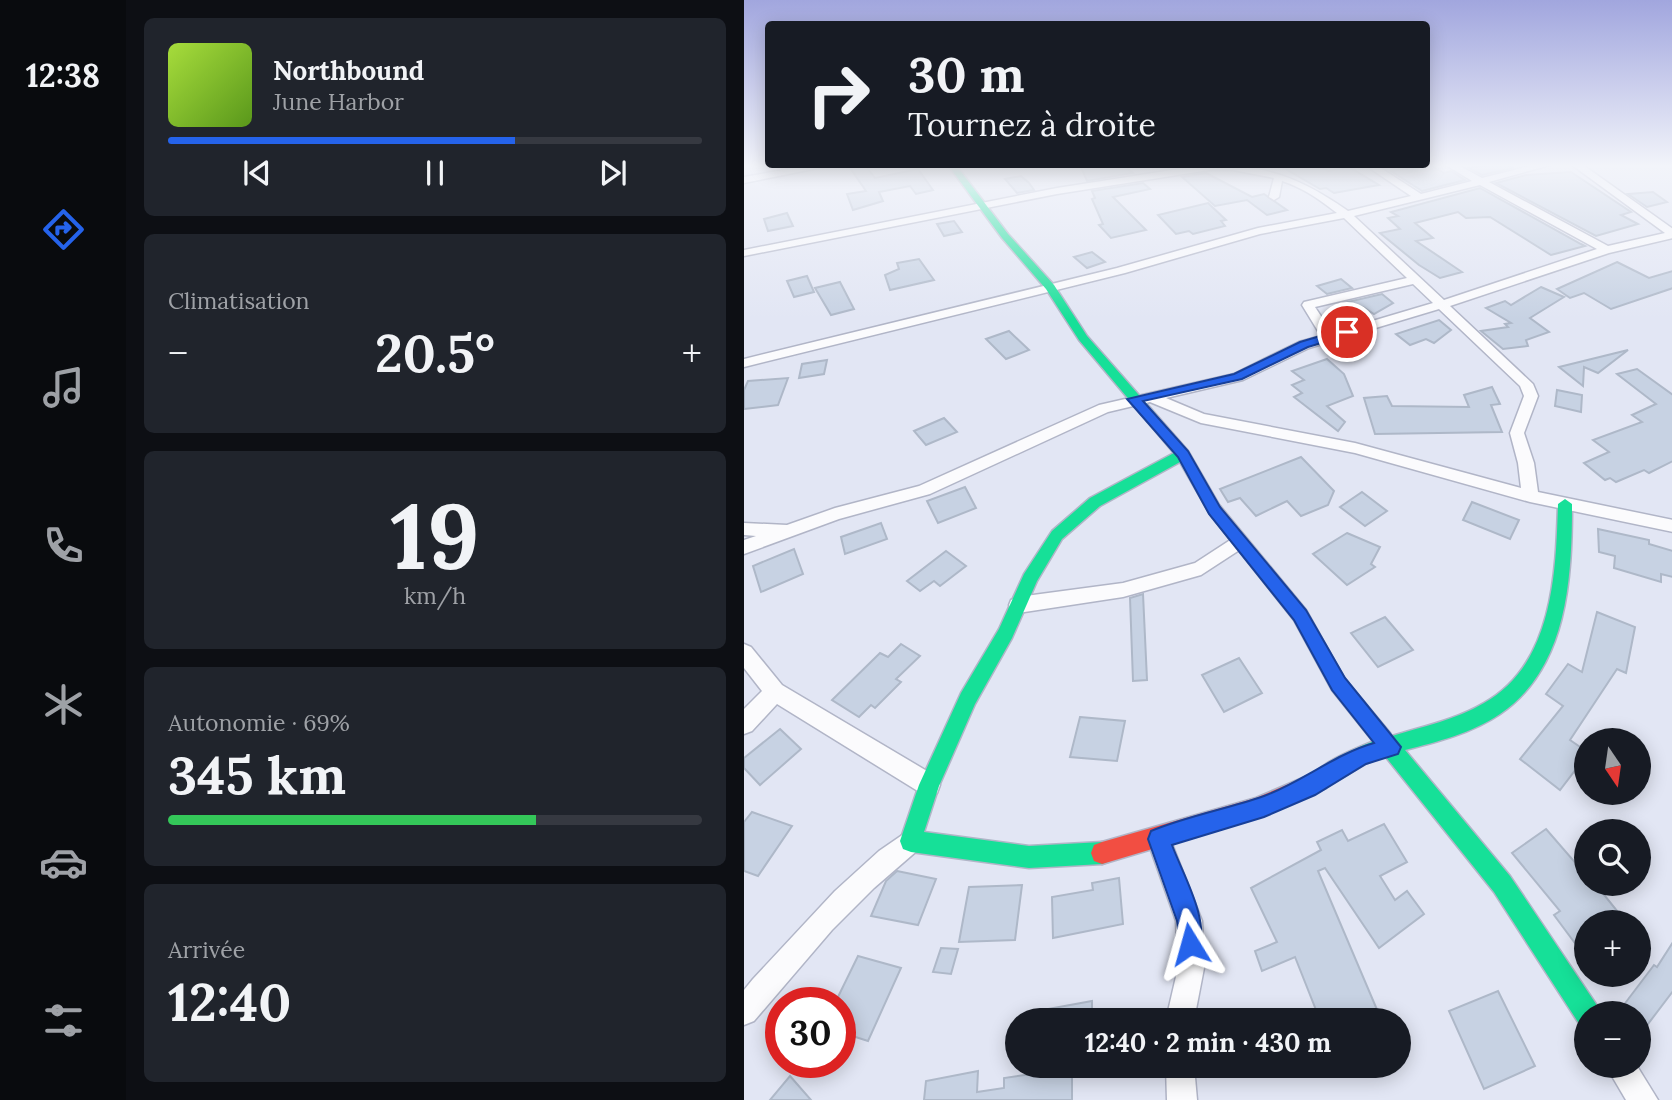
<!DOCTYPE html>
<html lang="fr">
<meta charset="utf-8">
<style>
body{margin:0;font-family:Lora,serif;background:#20242c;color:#f1f3f6;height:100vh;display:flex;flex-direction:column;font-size:26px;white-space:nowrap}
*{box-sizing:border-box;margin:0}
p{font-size:23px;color:#9ea1a6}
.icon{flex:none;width:38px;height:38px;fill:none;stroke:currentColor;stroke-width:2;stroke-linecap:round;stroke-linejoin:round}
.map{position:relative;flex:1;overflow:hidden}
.panel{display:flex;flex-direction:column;gap:18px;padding:18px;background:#0d0f14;width:618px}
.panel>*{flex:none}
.hud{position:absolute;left:21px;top:21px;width:665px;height:147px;border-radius:7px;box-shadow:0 4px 18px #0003;background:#171b24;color:#f1f3f6;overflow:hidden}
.needle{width:46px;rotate:167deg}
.controls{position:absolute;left:830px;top:728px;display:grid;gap:14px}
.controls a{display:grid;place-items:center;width:77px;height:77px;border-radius:50%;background:#171b24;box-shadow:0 4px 18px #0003;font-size:35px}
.speed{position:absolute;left:21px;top:987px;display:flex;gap:14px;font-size:35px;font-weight:700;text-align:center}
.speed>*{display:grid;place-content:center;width:91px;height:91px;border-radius:50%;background:#171b24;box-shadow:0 4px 18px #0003;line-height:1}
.speed .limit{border:10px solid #d22;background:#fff;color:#111}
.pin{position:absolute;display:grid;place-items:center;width:60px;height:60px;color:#fff;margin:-30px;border:4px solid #fff;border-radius:50%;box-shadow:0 2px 7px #0007}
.me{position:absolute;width:77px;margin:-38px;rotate:352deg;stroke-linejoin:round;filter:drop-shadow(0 0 5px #0008)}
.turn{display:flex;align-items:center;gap:24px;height:147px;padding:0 28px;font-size:32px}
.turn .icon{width:91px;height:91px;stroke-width:2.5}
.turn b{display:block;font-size:49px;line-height:60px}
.big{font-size:52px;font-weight:700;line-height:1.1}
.panel .tile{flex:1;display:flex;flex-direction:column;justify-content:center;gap:10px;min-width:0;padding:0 24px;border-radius:10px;background:#20242c}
.panel .dial{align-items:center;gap:0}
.dial b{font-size:91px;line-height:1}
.song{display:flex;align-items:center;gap:21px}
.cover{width:84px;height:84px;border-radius:10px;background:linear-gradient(135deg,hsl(80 70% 55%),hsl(90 70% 35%))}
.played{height:7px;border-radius:4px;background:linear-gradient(90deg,#2563eb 65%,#363941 65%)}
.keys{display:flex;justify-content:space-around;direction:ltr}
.heat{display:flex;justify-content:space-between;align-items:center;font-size:38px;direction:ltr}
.charge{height:10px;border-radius:5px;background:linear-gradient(90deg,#34c759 69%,#363941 0)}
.trip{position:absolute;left:261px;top:1008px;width:406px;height:70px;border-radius:35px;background:#171b24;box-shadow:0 4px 18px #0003;font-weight:700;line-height:70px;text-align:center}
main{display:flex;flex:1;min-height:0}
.menu{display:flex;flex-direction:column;width:126px;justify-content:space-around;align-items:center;background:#090b0e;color:#9ea1a6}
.menu .icon{width:49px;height:49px}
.menu .active{color:#2563eb}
.menu b{font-size:32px;color:#f1f3f6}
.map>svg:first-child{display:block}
.building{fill:#c7d2e3;stroke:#aeb8c8;stroke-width:2}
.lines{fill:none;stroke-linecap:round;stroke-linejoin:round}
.street-casing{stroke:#b1b5c7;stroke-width:3}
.fast-casing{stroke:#b1b5c7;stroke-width:3}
.slow-casing{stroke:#b1b5c7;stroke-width:3}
.jam-casing{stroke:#b1b5c7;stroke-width:3}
.street{fill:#fbfbfd;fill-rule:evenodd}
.fast{fill:#16e098;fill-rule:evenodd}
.slow{fill:#ffcf43;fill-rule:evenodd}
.jam{fill:#f24e42;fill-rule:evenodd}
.route{fill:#2563eb;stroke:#184099;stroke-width:2}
</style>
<main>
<nav class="menu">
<b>12:38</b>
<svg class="icon active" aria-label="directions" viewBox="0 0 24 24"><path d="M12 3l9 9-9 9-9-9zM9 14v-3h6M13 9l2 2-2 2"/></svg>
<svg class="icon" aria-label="music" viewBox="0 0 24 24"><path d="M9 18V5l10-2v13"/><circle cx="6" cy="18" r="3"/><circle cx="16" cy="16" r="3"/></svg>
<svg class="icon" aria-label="phone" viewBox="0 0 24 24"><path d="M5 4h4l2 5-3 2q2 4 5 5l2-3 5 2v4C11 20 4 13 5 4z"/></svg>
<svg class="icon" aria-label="climate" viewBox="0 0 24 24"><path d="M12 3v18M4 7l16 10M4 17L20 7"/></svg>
<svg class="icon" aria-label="car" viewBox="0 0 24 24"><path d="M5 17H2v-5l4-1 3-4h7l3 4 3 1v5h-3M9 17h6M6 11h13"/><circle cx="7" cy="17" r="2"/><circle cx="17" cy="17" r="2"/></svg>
<svg class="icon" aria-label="filters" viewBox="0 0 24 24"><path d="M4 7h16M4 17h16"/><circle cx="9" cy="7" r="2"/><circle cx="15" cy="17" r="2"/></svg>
</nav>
<section class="panel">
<div class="tile">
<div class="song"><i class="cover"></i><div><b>Northbound</b><p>June Harbor</p></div></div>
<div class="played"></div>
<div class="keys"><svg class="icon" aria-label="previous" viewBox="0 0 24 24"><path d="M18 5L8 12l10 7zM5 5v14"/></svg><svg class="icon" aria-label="pause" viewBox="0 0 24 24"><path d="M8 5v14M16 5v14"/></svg><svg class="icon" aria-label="next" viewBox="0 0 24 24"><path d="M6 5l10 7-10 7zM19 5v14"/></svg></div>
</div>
<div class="tile"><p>Climatisation</p>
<div class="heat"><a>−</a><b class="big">20.5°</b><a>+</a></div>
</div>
<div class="tile dial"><b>19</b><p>km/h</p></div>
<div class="tile"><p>Autonomie · 69%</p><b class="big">345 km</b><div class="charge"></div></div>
<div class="tile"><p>Arrivée</p><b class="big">12:40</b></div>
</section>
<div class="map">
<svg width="929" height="1100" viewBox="0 0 929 1100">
<rect width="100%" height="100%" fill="#e2e6f4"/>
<g class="building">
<polygon points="104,165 121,165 131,178 174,169 189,190 172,194 166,186 135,192 139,201 109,210 103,194 122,191"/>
<polygon points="336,165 379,165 389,173 343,181"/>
<polygon points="535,165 575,165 584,171 605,167 635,185 590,193 582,188 576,189"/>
<polygon points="686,165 700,173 707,171 721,180 678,191 647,171"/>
<polygon points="744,165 764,165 769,168 738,175 725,168"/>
<polygon points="827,172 887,212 877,215 894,224 852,236 752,183 782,175"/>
<polygon points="462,173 508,197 520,194 543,210 523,215 503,200 471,206 438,177"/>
<polygon points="277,176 285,183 290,190 273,193 261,179"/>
<polygon points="399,183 406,189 369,197 402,230 367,238 355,225 359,224 348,199 351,198 348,191"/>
<polygon points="736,188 837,244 841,246 807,255 746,217 722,218 714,212 671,223 689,238 672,241 718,272 696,278 675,265 636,233 656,229 644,218 654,216 647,212"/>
<polygon points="909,192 923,202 903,207 884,194"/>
<polygon points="464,203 482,220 477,221 481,226 449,234 445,231 432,234 414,215"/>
<polygon points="43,213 49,226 24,231 20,219"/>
<polygon points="210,221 218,232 200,236 193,224"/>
<polygon points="348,252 361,262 343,268 330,257"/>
<polygon points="175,259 190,280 146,290 141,275 155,269 153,263"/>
<polygon points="873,262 905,278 929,271 929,288 867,309 840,293 826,298 813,289"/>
<polygon points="63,276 70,292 50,297 43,281"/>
<polygon points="597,279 608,288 583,294 573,286"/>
<polygon points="96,282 110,309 87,315 71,288"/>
<polygon points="797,287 820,297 786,318 805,332 782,340 784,346 759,349 737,331 764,327 761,324 767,323 742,308 761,301 767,305"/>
<polygon points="638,294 649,303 630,314 619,307 609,315 595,304"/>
<polygon points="695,320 707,330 690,343 682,339 666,345 652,334"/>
<polygon points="265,331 285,350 262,359 242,339"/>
<polygon points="884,350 854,373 840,367 839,386 815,367"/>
<polygon points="583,359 600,374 609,396 583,406 601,422 594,431 550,397 558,393 548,385 560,380 548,371"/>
<polygon points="83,360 80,374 55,378 58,364"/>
<polygon points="893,369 929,395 929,461 905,473 900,470 872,482 866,478 861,480 840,463 865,452 849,440 898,422 888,415 912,404 873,374"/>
<polygon points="44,378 34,405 0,409 0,390 4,381"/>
<polygon points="748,387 756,404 747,405 758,432 631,434 620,398 643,396 648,406 725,407 720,395"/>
<polygon points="813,390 838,395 837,412 811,406"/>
<polygon points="200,418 213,432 182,445 170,431"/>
<polygon points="557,457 590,491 584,505 557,516 543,501 512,516 496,498 484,502 476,489"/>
<polygon points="221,487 232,508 194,523 183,501"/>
<polygon points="618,492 643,511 621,526 596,507"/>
<polygon points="728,502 775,520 766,539 719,520"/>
<polygon points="137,523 143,539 101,554 97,537"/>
<polygon points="854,529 905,540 905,544 929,551 929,577 917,574 917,582 870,568 871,556 855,552"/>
<polygon points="603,533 636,547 627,564 631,567 603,585 569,554"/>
<polygon points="50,549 59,574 17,592 9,566"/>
<polygon points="202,551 222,566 196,586 190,581 176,591 163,581"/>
<polygon points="399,594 403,680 389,681 386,598"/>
<polygon points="853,612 891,627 882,673 873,669 826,740 842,751 842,756 816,790 776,759 819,706 802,694 824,664 838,672"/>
<polygon points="641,617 669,650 634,667 607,633"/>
<polygon points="157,644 176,656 152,679 157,682 131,708 127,705 115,717 88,700 136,653 144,657"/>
<polygon points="495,658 518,693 480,712 458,675"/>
<polygon points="336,717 381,721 373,761 326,757"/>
<polygon points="36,729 57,749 16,785 0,768 0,758"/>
<polygon points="8,812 48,826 14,876 0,871 0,822"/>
<polygon points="640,824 663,862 636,876 651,900 663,891 680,914 635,948 581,868 574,871 634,1012 613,1020 576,1020 551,957 518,971 511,951 533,942 507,888 577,850 573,842 598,830 604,841"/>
<polygon points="802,829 842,875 842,884 853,886 882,922 842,922 842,958 810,915 816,911 768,853"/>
<polygon points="153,871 192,879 174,925 127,916 142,881"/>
<polygon points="375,878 379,924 309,938 308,897 349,890 348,883"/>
<polygon points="278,885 271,940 215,942 225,887"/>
<polygon points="929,942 929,991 901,1028 894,1021 894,1013 887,1013 879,1006 910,965 913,967"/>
<polygon points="197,948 214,949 207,974 189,972"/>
<polygon points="114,956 157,968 124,1041 96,1032 96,1003 91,1003"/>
<polygon points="754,991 791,1066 740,1089 705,1011"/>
<polygon points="348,1001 348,1020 283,1020 282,1013"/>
<polygon points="328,1068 328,1100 180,1100 182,1081 234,1071 233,1092 260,1088 260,1078"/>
<polygon points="46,1076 67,1100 26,1100"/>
</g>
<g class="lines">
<defs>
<g id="street">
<polygon points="68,165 89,165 0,183 0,177"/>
<path d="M460,165C521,165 554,176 604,211L667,196L621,165H632L677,194L728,181L702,165H714L738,178L790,165H806L745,182L864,246L921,233L828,165H839L929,229V238L865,253L706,306L789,384L794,396L780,433L790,463L794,492L929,520V532L786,502L611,453L457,423L406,402L364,412L186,494L95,519L0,554V540L12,536L0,535V523L43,525L91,508L175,486L355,405L490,374L555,342L577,336L558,305L560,302L663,278L600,218L516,234L381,273L0,367V359L373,268L514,228L593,213C576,200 560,188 538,181L535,197L530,200L525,197L530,178L489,170H465L313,194L0,256V250L313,188ZM736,185L853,249L700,300L610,216ZM669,284L689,303L588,333L571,307ZM695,309L776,386L780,396L766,433L774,463L777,488L611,443L460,414L422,398L499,380L565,348Z"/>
<polygon points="494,535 503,542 500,547 457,575 379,597 274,613 267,610 265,605 267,600 274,597 379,583 451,563"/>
<polygon points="0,644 7,647 38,685 193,777 196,785 193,793 185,796 177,793 33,704 8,731 0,734 0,709 18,691 0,668"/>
<polygon points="415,827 423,831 458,921 460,968 450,1020 422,1020 434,968 432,921 403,839 407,831"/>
<polygon points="167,829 175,833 179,841 175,849 130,888 88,930 10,1021 0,1025 0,990 9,979 91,891 135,851"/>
<polygon points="422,1066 450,1066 453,1100 423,1100"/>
<polygon points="862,1066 893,1066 914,1100 882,1100"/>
</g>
<g id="fast">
<polygon points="204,165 212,165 264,234 310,285 343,336 444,451 478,510 476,514 466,514 436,462 356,506 318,539 293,581 268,638 231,704 195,786 180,832 285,846 358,842 366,845 369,853 366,861 358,864 285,868 167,852 159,849 156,841 175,785 217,693 255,629 280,574 308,531 346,498 430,453 335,340 302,289 258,238"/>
<path d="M821,499L828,504C828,577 824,668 756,714C728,733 693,742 661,750L766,876L852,1004L855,1013H842V1025L834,1022L750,892L641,756L623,763L575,791L568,788L565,781C572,764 613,748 630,741L632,733L639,730L648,736C680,726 711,720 740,703C809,665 812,573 814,504Z"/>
</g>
<polygon id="slow" points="471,505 476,506 562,610 600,678 646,733 649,739 646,745 639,748 632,745 588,690 550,620 466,514 464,510 466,506"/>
<polygon id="jam" points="575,771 582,774 585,781 582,788 512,818 358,864 350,861 347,853 350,845 358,842 512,798"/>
</defs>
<use href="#street" class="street-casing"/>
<use href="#fast" class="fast-casing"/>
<use href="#slow" class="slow-casing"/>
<use href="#jam" class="jam-casing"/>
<use href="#street" class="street"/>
<use href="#fast" class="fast"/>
<use href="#slow" class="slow"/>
<use href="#jam" class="jam"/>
</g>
<linearGradient id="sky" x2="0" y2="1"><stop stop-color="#a1a6de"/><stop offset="0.52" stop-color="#f2f4fa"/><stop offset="1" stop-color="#f2f4fa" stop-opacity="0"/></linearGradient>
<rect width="929" height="319" fill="url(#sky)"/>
<path class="route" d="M603,328L609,332L608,334L564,347L498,379L399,401L444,451L476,507L562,610L601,678L657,747L654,754L622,764L571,795L520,817L428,845C439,875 467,921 454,953L446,956L437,953L433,921L404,839L407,831C443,816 483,809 520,796C558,782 591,754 630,743L588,690L550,620L465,514L434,457L383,399L490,374L556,342Z"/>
</svg>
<div class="controls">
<a><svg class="needle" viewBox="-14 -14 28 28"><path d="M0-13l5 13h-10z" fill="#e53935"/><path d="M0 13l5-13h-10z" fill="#9ea1a6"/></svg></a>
<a><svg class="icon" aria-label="search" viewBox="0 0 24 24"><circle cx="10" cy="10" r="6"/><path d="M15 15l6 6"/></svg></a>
<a>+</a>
<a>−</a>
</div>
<div class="speed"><div class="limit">30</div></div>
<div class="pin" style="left:603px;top:332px;background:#d93025"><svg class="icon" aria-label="arrive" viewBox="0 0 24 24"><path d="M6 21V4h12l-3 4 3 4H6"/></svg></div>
<svg class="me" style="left:446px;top:944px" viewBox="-20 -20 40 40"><path d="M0-17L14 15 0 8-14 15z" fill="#2563eb" stroke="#fff" stroke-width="4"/></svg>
<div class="trip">12:40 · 2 min · 430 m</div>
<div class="hud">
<div class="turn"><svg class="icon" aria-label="right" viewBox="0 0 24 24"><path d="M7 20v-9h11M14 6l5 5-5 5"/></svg><div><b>30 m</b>Tournez à droite</div></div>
</div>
</div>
</main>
